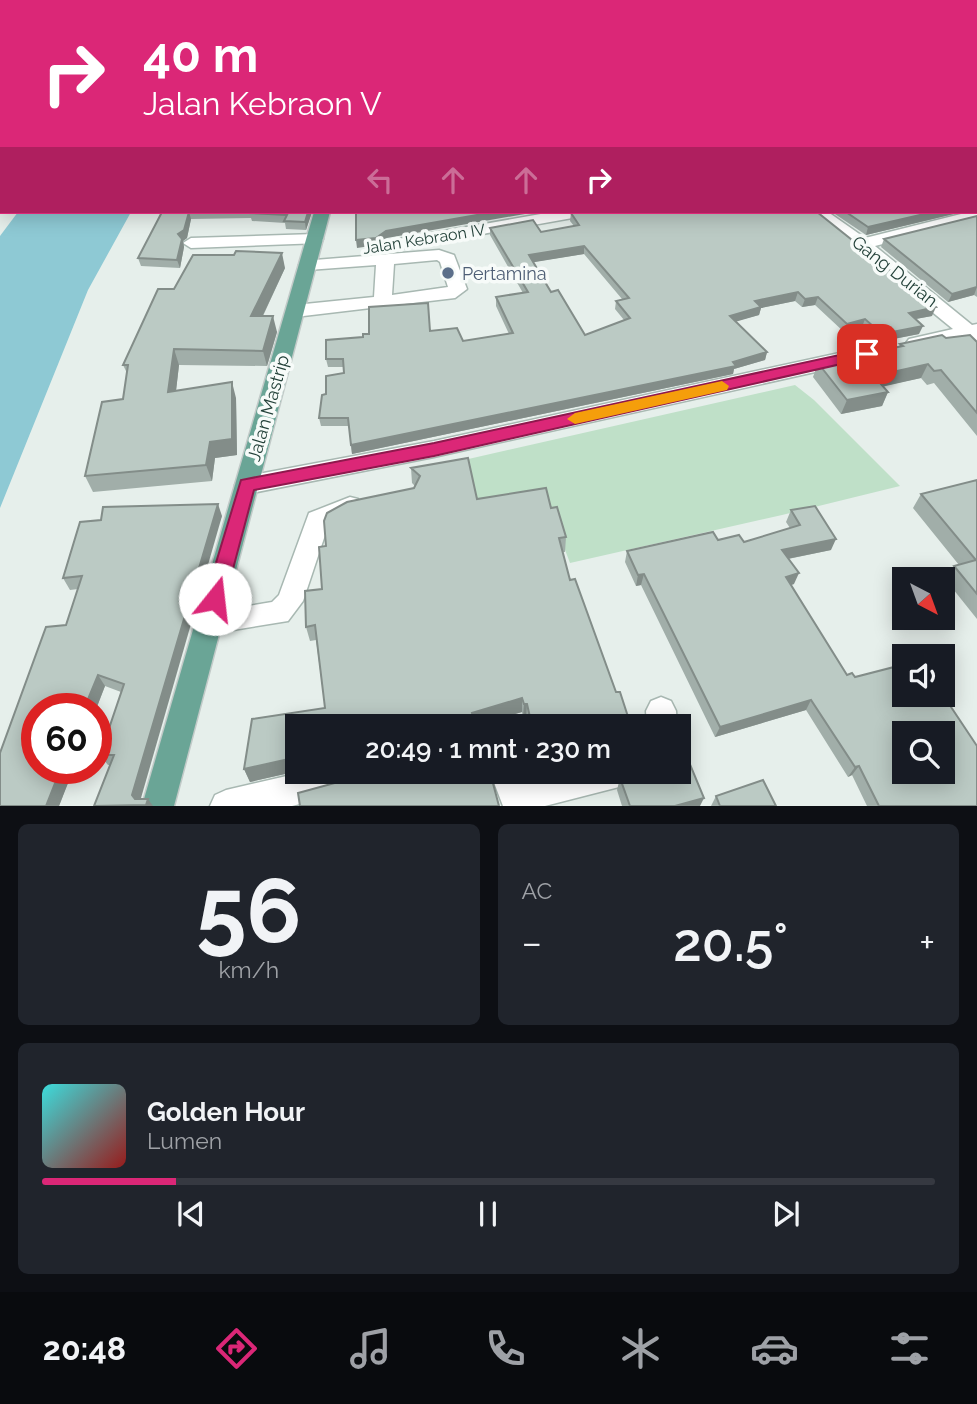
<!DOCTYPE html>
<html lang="id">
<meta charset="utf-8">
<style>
body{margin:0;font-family:Raleway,sans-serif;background:#20242c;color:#f1f3f6;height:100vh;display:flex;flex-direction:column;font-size:26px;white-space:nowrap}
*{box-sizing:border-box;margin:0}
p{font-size:23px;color:#9ea1a6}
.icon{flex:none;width:38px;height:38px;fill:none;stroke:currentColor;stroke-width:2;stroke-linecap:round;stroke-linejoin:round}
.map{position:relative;height:806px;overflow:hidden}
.side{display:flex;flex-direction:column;gap:18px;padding:18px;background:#0d0f14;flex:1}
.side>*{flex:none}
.top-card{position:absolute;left:0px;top:0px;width:978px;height:214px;box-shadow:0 4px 18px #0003;background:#db2777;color:#fff;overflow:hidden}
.needle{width:46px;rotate:139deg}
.tools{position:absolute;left:892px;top:567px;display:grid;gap:14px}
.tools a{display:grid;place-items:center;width:63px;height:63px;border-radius:0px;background:#171b24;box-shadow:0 4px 18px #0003;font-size:35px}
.speed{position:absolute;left:21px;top:693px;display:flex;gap:14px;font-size:35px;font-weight:700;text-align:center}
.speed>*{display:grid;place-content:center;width:91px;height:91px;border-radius:50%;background:#171b24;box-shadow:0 4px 18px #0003;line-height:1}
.speed .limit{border:10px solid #d22;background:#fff;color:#111}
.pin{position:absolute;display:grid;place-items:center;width:60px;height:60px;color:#fff;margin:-30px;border-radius:14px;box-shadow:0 4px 10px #0006}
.me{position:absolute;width:77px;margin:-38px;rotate:16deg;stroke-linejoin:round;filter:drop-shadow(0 0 5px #0008)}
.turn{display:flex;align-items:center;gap:24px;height:147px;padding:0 28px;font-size:32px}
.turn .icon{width:91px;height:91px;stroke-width:2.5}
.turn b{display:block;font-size:49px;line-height:60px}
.lanes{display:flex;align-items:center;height:66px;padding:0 28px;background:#0003;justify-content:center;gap:35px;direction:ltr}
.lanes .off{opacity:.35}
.big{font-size:52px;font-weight:600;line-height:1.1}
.side .widget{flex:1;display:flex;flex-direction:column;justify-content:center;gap:10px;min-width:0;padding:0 24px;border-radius:10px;background:#20242c}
.side .dial{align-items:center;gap:0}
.dial b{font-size:91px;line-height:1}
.song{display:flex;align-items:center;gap:21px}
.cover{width:84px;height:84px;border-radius:10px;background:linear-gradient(135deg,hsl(180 70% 55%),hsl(0 70% 35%))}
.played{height:7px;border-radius:4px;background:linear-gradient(90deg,#db2777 15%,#363941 15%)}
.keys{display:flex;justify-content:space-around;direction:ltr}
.heat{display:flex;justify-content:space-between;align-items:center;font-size:38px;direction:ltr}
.side .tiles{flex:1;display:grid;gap:18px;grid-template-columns:1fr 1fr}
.widget:last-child{grid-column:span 2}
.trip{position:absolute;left:285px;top:714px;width:406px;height:70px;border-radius:0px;background:#171b24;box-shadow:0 4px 18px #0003;font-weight:600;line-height:70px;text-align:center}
.tabs{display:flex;height:112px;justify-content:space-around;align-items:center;background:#090b0e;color:#9ea1a6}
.tabs .icon{width:49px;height:49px}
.tabs .selected{color:#db2777}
.tabs b{font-size:32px;color:#f1f3f6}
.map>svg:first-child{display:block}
.green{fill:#bfe0c8}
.water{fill:#8ec9d4}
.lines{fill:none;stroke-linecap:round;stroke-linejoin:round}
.minor-casing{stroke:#a8b8b2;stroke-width:3}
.major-casing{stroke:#c2cac8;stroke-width:3}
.minor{fill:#fff;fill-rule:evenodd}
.major{fill:#6aa596;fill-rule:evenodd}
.wall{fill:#a1aea9;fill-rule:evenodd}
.shaded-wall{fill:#838d89}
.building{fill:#bbcac4;stroke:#838d89;stroke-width:2;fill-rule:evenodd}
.route{fill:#db2777;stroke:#8e194d;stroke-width:2}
.slow{fill:#f59e0b}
.service-dot{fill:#5c6f8a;stroke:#f7fbf9;stroke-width:2.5}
.labels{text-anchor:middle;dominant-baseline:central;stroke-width:7;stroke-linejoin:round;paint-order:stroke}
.far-street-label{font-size:16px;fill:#24423a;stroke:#f7fbf9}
.street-label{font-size:18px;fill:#24423a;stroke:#f7fbf9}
.service-label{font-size:18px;fill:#4e5e75;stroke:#f7fbf9;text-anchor:start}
</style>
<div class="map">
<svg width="977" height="806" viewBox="0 0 977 806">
<rect width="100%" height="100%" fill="#e6efeb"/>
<polygon class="green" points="795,385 814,400 900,486 782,515 570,563 546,500 479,508 464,460"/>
<polygon class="water" points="18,212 131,212 88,290 0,508 0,236"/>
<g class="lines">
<defs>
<g id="minor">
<polygon points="154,0 165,0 153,2"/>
<polygon points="2,84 2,92 0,93 0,85"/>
<rect x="976" y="89" width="1" height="8"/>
<polygon points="977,210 977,220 875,246 972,325 977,324 977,344 965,339 916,349 909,347 906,343 909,339 953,329 810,212 828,212 865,238"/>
<polygon points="552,212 586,212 578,217 387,251 379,246 387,241"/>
<polygon points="315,234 321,235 323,239 321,243 191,248 183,243 191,238"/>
<path d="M439,250L454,255L467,289L455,298L295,317L286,311L295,305L374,297L376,265L308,270L302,269L299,265L302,261ZM437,260L440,262L448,287L392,295L394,264Z"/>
<polygon points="844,352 851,354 854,359 851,364 434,457 247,494 239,491 235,485 239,479 247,476 434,441"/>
<polygon points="350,497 358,499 362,506 358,513 328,526 303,601 288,621 209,634 200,630 196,622 200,614 272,602 279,595 309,513"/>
<polygon points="661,697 671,701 676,711 677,726 647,726 646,711 651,701"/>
<polygon points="304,772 382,772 378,783 367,787 292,806 210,806 215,795 226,790"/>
<polygon points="490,772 520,772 524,780 556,772 634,772 630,783 619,787 545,806 503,806"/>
</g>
<polygon id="major" points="314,212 330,212 174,806 142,806"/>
</defs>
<use href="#minor" class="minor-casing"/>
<use href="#major" class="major-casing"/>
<use href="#minor" class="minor"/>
<use href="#major" class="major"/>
</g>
<g class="wall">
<polygon points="702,0 977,0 977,6 976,2 706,2"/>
<polygon points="162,212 312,212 306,230 286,229 285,223 252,221 251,218 191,219 187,238 183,241 184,247 180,268 141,266 138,258"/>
<polygon points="832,212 962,212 866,235"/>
<path d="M571,213L932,316L915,319L919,334L878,342L862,327L844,332L815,305L802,307L795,301L761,308L759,315L736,321L767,352L765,360L734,369L733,374L352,454L349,426H321L319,418L326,394L344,373V367H328L326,359L430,331L463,341L509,334L496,306V297L523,293L490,235V228L541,232L574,226L570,221ZM584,254L622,299L616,301L615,309L624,320L585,335L551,292L533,262Z"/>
<polygon points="977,216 977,297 974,295 948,302 881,247 884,239"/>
<polygon points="285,268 263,316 277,332 267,366 179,365 176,391 236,398 237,455 215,458 212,481 93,492 85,476 123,399 127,373 123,365 174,289"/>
<polygon points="946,338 977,342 977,436 934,383 927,385 921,378 883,386 888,392 882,406 841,414 813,377 818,363 899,346 900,344"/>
<polygon points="468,458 477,499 546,488 551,508 557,507 566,537 565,552 563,552 570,580 575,579 616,692 620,692 631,726 528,726 526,718 523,718 522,712 476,725 476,726 298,726 298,771 250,782 244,769 252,719 325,708 316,640 310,641 306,627 305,591 322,589 319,547 326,546 324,521 327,513 347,502 414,488 415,486 412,483 411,468"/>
<polygon points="977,480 977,619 945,579 954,566 959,565 913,508 921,494"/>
<polygon points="791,510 831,550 788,559 794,584 791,585 847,675 855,677 977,806 867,806 852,775 848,777 806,710 715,737 641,585 636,586 625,562 627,551 718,540 744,542 790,528 786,522"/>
<polygon points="222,516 94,806 110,765 108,765 100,755 121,692 105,686 59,806 66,625 78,589 70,590 63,578"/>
<polygon points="620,778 700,806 622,806 617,790"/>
<polygon points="716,796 776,806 711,806"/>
</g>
<g class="shaded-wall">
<polygon points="189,212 191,219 187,238 183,241 184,247 180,268 177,260 178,234"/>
<polygon points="308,212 312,212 306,230 305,222"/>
<polygon points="494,212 525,212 525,214 387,238 377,245 357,248 356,240 386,231"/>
<polygon points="933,212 962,212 866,235 868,227"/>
<polygon points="584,246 584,254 529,263 529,255"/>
<polygon points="282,253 285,268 255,332 251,316"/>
<polygon points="977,287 974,295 948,302 952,294"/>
<polygon points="798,292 795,301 761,308 759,315 728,324 730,316 755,301"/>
<polygon points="818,297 815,305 802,307 805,299"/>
<polygon points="936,307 932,316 905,321 909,313"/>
<polygon points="273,316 277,332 267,366 263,351"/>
<polygon points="865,319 862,327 844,332 847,324"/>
<polygon points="923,326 919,334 878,342 882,334"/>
<polygon points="174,349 179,365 174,408 168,392"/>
<polygon points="767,352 765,360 734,369 733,374 352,454 351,445 733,362"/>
<polygon points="928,364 921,378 868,390 874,376"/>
<polygon points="232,382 236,398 237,455 215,458 212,481 206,465 210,442"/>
<polygon points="888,392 882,406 841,414 847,400"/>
<polygon points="218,504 222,516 139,805 132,795"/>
<polygon points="836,539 831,550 777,561 782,550"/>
<polygon points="799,573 794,584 781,588 786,577"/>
<polygon points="644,574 641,585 636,586 638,575"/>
<polygon points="98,675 105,686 96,709 84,709"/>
<polygon points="522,698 522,712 473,726 472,713"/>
<polygon points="811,700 806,710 715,737 720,727"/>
<polygon points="524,704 527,704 526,718 523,718"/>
<polygon points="298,757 298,771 250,782 244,769"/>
<polygon points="859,766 852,775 848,777 855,767"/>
<polygon points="61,768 74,768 59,806 46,806"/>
<polygon points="704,798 700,806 675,806"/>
<polygon points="148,799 153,806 145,806"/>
</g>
<g class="building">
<polygon points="304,0 657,0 660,2 304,2"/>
<polygon points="736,0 976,0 976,2 740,2"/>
<polygon points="976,95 977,95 976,201"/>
<polygon points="0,128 2,128 2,144 0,143"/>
<polygon points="2,144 2,165 0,165 0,151"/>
<polygon points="162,212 189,212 184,230 178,234 182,239 177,260 138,258"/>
<polygon points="251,212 308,212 305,222 284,221 287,215 250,213"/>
<polygon points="356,212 494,212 386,231 376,238 356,240"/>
<path d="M579,212H817L936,307L909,313L923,326L882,334L865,319L847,324L818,297L805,299L798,292L755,301L761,307L730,316L767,352L733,362L736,366L351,445L348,418H319L322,395L326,394V376L344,373L343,359H326V340L363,337V334H369V307L428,303L430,331L457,328L463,341L513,333L496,297L528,292L490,228L533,220L541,232L579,225L571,213ZM584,246L629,298L616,301L630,318L585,335L558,290L551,292L529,255Z"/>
<polygon points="846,212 933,212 868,227"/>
<polygon points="977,216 977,287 952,294 884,239"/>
<polygon points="236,251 282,253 251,316 273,316 263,351 174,349 168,392 232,382 232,439 210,442 206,465 85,476 102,402 123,399 128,365 123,365 158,289 174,289 193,255 234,255"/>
<polygon points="942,335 946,338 970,335 977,342 977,413 941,370 934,371 928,364 874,376 888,392 847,400 818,363 903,346 900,344"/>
<polygon points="468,458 477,499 546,488 551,508 557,507 566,537 559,538 570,580 575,579 616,692 620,692 631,726 532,726 527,704 524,704 522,698 472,713 476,726 298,726 298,757 244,769 252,719 325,708 315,625 306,627 305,591 322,589 319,547 326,546 324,521 327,513 347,502 414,488 420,476 411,468"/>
<polygon points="977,480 977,594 954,566 976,560 921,494"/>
<polygon points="218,504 132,795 135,799 148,799 146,805 94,806 114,755 100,755 124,684 98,675 84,709 37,709 37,768 61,768 46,806 0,806 0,753 46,627 66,625 82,576 63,578 80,522 101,520 103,507"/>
<path d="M815,506L836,539L782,550L799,573L786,577L847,675L852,673L855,677L898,666L905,676V695H943L977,746V806H879L859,766L855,767L811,700L720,727L644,574L638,575L627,551L713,532L718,540L739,535L744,542L800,525L791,510ZM905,733H943V772H905Z"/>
<polygon points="684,750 704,798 675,806 630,806 620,778 635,772 679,772 679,751"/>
<polygon points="375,772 490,772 499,806 300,806 298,793"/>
<polygon points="763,780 776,806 720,806 716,796"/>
</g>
<polygon class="route" points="867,349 874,354 872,357 434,456 254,490 225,599 222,605 215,607 208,605 205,599 241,480 434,443"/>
<polygon class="slow" points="722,381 729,386 727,390 575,424 567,419 575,413"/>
<circle class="service-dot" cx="448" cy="273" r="7"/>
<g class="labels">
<g class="far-street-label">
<text transform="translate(424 239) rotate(-9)">Jalan Kebraon IV</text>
</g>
<g class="street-label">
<text transform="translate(895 271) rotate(38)">Gang Durian</text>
<text transform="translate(268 408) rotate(-74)">Jalan Mastrip</text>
</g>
<g class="service-label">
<text x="462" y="273">Pertamina</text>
</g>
</g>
</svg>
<div class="tools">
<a><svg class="needle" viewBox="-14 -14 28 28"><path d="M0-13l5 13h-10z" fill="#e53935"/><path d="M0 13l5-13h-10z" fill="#9ea1a6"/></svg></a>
<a><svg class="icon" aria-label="sound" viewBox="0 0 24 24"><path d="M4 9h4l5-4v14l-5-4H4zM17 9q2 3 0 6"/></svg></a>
<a><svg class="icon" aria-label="search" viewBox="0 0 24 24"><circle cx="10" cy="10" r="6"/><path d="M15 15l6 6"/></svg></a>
</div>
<div class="speed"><div class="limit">60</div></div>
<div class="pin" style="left:867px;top:354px;background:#d93025"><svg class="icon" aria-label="arrive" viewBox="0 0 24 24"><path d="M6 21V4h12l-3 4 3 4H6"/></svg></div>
<svg class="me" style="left:215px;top:599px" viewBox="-20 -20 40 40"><circle r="19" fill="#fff"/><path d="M0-13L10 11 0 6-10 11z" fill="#db2777"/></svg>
<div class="trip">20:49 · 1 mnt · 230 m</div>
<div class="top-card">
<div class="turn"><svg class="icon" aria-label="right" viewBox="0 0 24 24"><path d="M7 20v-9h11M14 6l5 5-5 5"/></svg><div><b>40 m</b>Jalan Kebraon V</div></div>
<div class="lanes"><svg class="icon off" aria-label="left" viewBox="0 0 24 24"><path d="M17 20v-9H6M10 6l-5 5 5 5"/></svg><svg class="icon off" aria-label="ahead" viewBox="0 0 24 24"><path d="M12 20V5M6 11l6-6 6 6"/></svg><svg class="icon off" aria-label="ahead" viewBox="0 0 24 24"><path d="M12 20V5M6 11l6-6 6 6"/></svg><svg class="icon" aria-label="right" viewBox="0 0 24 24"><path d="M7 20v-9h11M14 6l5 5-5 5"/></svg></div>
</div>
</div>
<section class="side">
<div class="tiles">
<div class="widget dial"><b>56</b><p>km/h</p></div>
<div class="widget"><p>AC</p>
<div class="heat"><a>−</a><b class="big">20.5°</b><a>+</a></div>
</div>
<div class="widget">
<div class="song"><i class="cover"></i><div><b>Golden Hour</b><p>Lumen</p></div></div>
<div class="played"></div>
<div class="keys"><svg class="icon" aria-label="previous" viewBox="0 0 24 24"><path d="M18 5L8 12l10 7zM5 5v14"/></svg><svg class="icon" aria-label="pause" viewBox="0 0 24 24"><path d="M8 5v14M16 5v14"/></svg><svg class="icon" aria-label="next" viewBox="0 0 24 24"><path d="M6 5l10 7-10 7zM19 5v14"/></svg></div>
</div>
</div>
</section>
<nav class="tabs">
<b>20:48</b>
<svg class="icon selected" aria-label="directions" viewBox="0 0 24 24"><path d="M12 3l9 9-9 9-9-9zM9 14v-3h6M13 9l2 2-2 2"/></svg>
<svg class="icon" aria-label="music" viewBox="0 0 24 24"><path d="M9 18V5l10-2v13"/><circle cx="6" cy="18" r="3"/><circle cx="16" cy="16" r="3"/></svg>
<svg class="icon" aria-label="phone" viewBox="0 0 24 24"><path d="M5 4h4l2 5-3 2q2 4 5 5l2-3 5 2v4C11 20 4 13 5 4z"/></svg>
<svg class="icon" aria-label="climate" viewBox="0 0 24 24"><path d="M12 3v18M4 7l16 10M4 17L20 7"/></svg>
<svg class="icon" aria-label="car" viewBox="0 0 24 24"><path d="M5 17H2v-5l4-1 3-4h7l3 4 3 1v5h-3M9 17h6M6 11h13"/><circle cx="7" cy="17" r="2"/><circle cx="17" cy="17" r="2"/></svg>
<svg class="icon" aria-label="filters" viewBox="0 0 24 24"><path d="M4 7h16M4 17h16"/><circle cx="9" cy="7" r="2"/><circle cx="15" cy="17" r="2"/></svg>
</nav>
